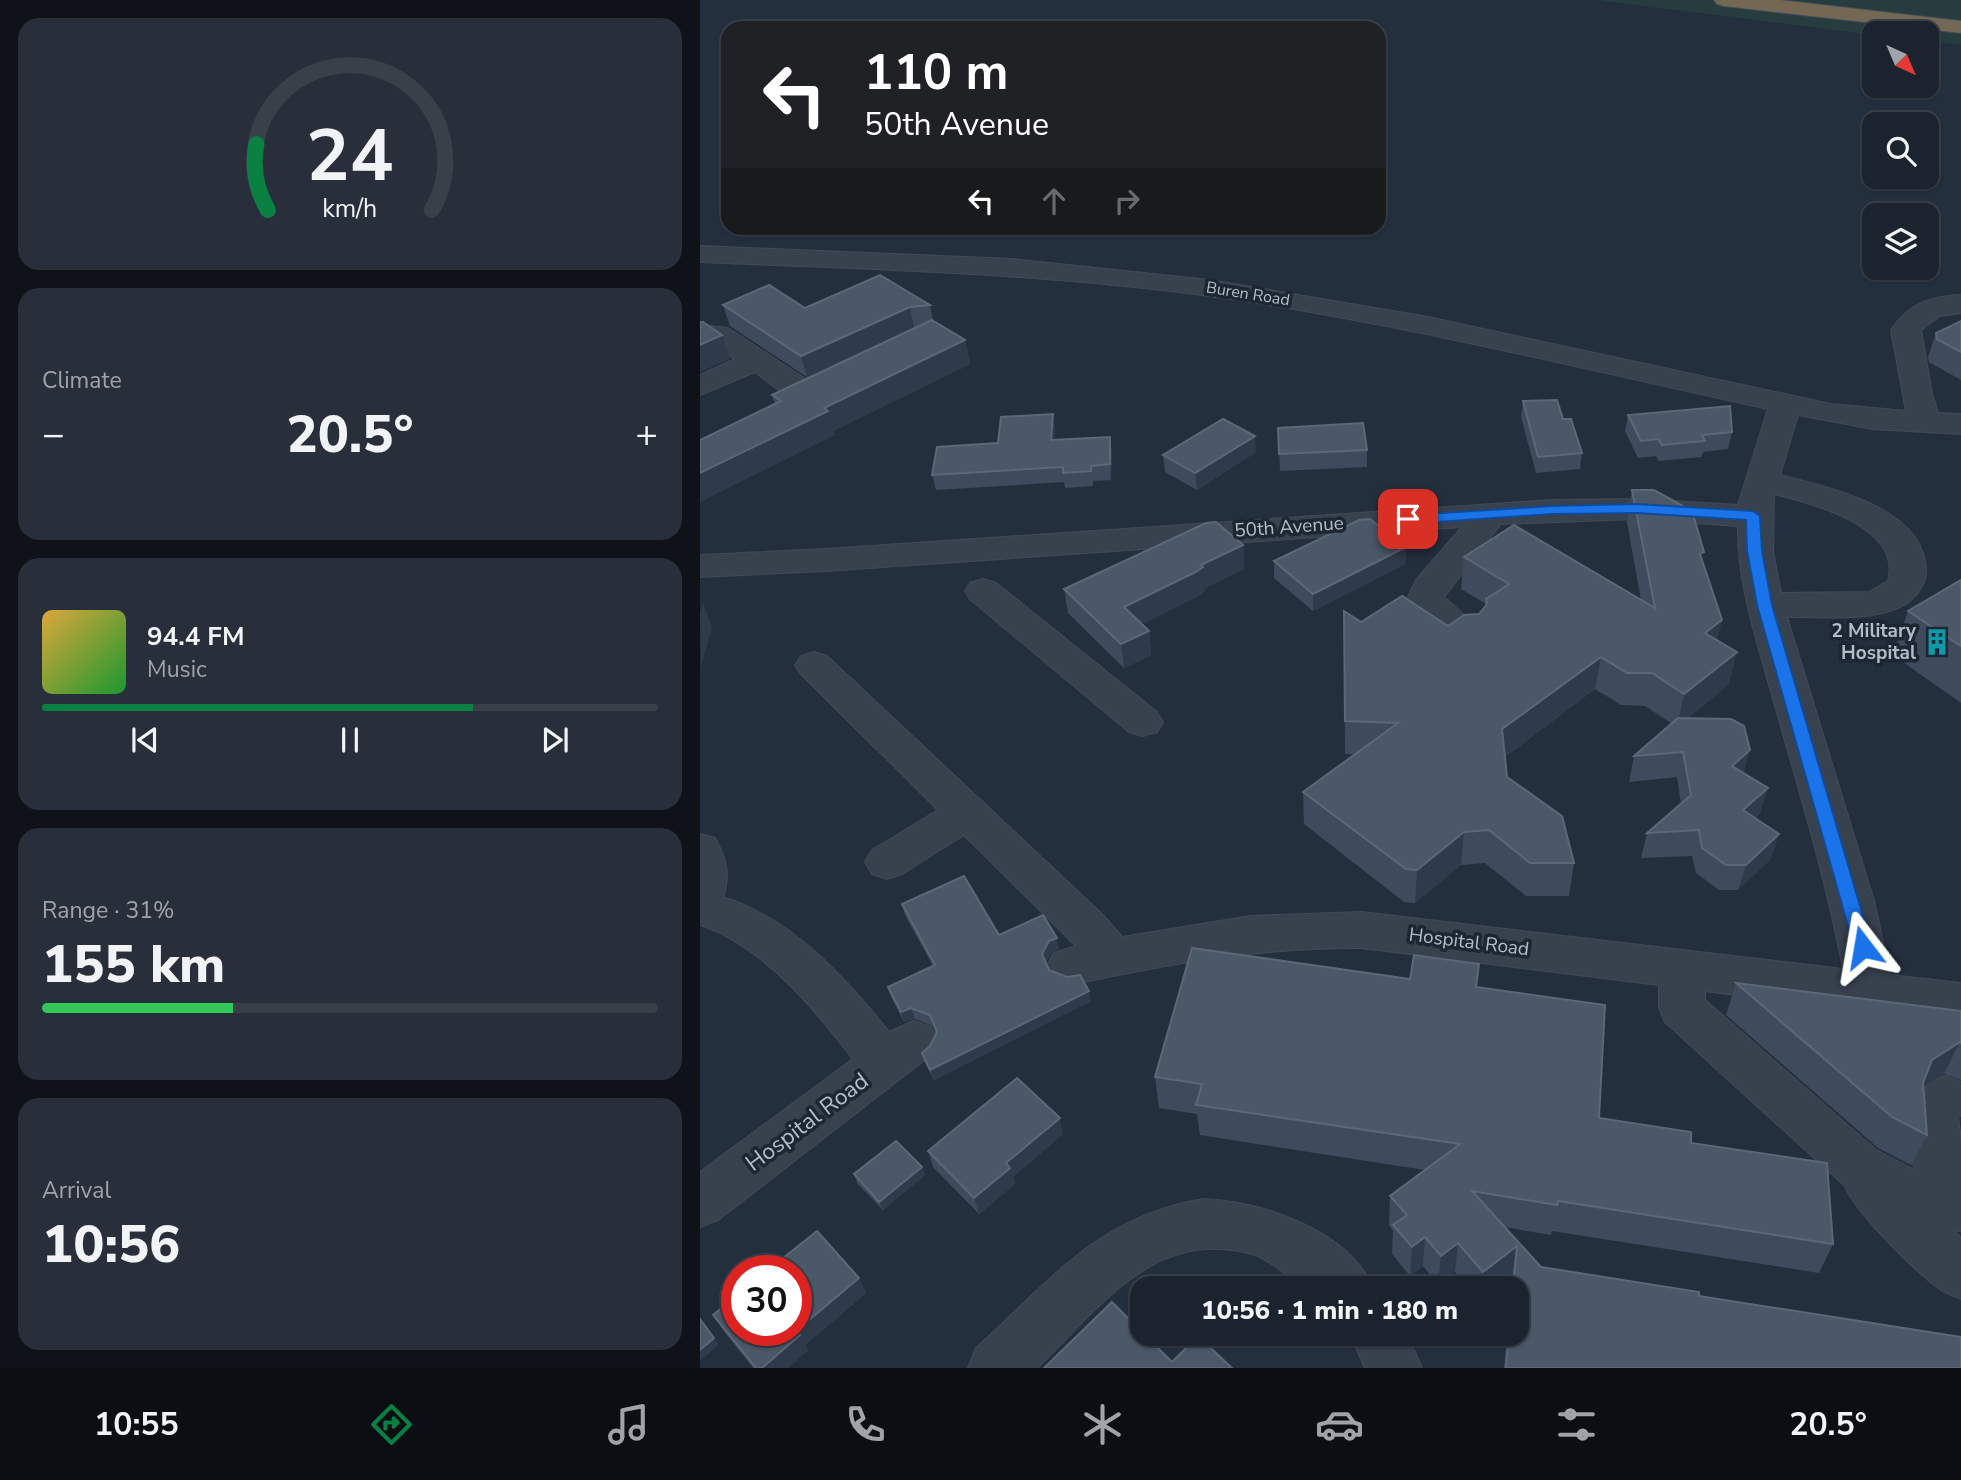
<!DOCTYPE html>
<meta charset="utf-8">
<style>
body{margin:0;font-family:"Nunito Sans",sans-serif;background:#282f3a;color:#f1f3f6;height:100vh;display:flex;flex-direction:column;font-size:26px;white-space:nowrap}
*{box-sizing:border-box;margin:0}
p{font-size:23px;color:#a0a4aa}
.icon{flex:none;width:38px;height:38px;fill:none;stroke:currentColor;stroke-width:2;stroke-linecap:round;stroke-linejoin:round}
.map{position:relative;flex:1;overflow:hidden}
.side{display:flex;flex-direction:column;gap:18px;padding:18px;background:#0f1319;width:700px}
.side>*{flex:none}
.top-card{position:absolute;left:21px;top:21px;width:665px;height:214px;border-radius:21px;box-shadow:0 2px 5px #0004,0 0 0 2px #39404a;background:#202124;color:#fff;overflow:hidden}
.needle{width:46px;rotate:136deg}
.fabs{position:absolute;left:1162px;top:21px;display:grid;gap:14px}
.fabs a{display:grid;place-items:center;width:77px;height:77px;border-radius:14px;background:#1b232e;box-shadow:0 2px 5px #0004,0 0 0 2px #39404a;font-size:35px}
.speed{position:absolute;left:21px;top:1255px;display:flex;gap:14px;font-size:35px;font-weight:700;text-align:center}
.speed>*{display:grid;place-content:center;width:91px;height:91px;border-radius:50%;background:#1b232e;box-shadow:0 2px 5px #0004,0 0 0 2px #39404a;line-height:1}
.speed .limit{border:10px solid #d22;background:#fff;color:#111}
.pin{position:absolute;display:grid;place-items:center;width:60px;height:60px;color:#fff;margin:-30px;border-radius:14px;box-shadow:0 4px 10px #0006}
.me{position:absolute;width:77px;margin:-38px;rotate:346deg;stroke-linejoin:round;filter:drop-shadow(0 0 5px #0008)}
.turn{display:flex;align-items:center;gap:24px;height:147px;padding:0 28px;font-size:32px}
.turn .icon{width:91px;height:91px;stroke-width:2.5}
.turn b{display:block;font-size:49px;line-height:60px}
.lanes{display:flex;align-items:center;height:66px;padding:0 28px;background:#0003;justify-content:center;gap:35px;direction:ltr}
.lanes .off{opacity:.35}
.big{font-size:52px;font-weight:800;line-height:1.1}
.side .card{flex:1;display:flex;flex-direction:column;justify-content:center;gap:10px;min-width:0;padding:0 24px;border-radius:21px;background:#282f3a}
.side .dial{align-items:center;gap:0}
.dial svg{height:182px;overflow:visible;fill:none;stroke:#39404a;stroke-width:7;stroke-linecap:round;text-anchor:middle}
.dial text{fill:#f1f3f6;stroke:none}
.song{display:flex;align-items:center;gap:21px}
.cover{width:84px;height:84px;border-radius:10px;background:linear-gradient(135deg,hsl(40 70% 55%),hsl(130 70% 35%))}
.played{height:7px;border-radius:4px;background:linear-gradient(90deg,#0b8043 70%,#39404a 70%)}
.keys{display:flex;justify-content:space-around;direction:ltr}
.heat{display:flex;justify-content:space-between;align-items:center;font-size:38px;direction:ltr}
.charge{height:10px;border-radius:5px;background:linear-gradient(90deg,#34c759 31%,#39404a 0)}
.trip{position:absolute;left:430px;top:1276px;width:399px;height:70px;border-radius:21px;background:#1b232e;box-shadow:0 2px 5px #0004,0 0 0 2px #39404a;font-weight:800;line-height:70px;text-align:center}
.tab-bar{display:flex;height:112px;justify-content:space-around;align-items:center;background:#0b0e12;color:#a0a4aa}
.tab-bar .icon{width:49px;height:49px}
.tab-bar .on{color:#0b8043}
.tab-bar b{font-size:32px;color:#f1f3f6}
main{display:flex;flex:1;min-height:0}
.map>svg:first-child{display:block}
.green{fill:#263c3f}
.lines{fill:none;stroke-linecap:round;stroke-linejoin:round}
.minor-casing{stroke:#414a57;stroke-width:2}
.highway-casing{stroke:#434c59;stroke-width:2}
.minor{fill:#38414e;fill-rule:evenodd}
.highway{fill:#746855;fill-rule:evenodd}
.wall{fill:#3f4b5c}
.shaded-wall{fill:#2f3b4b}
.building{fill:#4b5868;stroke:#5c6777;stroke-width:2}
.route{fill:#1a73e8;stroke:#114b97;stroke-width:2}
.labels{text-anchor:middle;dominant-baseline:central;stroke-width:7;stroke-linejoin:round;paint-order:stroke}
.far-street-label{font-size:16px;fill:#b4bcc9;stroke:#1d2633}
.street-label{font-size:19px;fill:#b4bcc9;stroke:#1d2633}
.poi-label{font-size:19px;font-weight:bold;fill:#b4bcc9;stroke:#1d2633;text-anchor:end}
.near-street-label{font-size:23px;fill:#b4bcc9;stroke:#1d2633}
</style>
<main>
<section class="side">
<div class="card dial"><svg viewBox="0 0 100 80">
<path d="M14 69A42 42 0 1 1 86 69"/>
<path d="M14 69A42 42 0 0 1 9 40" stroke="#0b8043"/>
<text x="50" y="56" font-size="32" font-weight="700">24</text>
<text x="50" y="72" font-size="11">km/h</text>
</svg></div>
<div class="card"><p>Climate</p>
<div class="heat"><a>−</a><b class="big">20.5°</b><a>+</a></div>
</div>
<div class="card">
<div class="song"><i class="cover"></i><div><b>94.4 FM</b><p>Music</p></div></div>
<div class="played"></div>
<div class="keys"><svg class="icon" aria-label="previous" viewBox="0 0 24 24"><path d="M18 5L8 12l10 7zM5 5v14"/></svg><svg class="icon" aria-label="pause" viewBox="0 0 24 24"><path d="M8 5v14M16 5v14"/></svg><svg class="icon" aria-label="next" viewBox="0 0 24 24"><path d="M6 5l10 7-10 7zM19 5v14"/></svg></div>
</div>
<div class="card"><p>Range · 31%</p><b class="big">155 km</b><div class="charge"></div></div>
<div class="card"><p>Arrival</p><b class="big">10:56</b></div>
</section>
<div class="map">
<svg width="1261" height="1368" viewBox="0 0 1261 1368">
<rect width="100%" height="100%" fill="#242f3e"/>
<polygon class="green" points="897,0 1261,0 1261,45 1227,41 1227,33 1174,35"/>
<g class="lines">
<defs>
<g id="minor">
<path d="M0,246L312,259L510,280L728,317L1131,404L1206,411L1191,330C1208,304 1231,296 1261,295V313L1240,316L1221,330L1232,394L1238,413L1261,414V434L1173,429L1098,415L1080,475C1129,488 1225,507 1226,571C1226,587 1212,602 1198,608C1164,622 1123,616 1087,617L1174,901L1190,975L1261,983V1023L1005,991V1000L1176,1150L1214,1170C1210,1129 1197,1094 1245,1076L1261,1082V1115L1258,1117L1261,1140V1231L1253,1230L1261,1238V1299C1255,1296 1247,1294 1241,1290C1216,1272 1157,1214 1145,1186L965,1022L959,1008V985L662,948C562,947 467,964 370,985L354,979L347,966L354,953L376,946L264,835L202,874L187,879L172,874L165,862L172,850L238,810L101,674L95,665L101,656L114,652L127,656L403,915L422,937L551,916L662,912L1143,969C1126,878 1099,791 1074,702C1058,644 1037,586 1038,526L937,519L801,524L744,597L776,626L782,635L776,644C746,652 722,623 707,599L716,580L762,527L126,571L0,577V555L126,549L852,500L937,499L1038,505L1068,409C883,369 697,322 509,296C340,273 170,269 0,262ZM1074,494C1113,504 1203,526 1188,581L1169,592L1081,593L1073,551Z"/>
<path d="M0,325L28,328L116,386L121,393L116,400C92,406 73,385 55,372L0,395V375L35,359L11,343H0Z"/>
<polygon points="283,579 296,583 457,712 463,722 457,732 443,736 429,732 270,599 265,591 270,583"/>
<path d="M0,834L15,838C26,859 31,874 23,897C92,919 145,977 189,1032L214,1021L231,1027L238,1041L231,1055L18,1220L0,1227V1172L153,1059C114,1008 63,946 0,925Z"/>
<path d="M504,1199C563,1202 648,1230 673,1288C653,1288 628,1292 609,1288C597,1285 573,1261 555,1255C455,1225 400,1308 337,1368H268L276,1348C350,1281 400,1215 504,1199Z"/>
<polygon points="650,1334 707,1334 722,1368 665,1368"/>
</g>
<polygon id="highway" points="1014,0 1080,0 1261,21 1261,33 1024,6 1017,4"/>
</defs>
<use href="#minor" class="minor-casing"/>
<use href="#highway" class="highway-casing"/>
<use href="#minor" class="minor"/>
<use href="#highway" class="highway"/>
</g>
<g class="wall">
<polygon points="23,305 105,308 230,305 233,321 265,340 270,364 133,431 135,435 75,404 72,395 217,327 214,328 107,377 30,326"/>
<polygon points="1261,321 1261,380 1229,362 1228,357 1236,333"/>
<polygon points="823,401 863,419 882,453 880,469 836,473 821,417"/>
<polygon points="353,414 355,430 354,440 412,452 411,480 393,481 393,486 365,488 364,482 236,490 232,475 298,443"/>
<polygon points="928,415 1032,432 1028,449 1003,452 1001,457 959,461 956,456 938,458 925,431"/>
<polygon points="578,428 667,450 667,467 580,471"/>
<polygon points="556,452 497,490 465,472 463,455"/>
<polygon points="932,490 1002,559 1017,640 1029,684 988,718 1043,773 1060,813 1055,818 1071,859 1038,890 1019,890 996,873 992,856 941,858 947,833 981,803 977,777 929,782 934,756 971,723 945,706 921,705 895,689 805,757 807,777 874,863 869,896 826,896 785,863 761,865 715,903 704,902 604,824 603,792 655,754 645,754 644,611 661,622 748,626 779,614 785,606 786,604 761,589 764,557 941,600 927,522"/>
<polygon points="543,545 544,569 505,588 505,591 498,596 442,624 449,631 451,655 424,668 368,613 364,589"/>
<polygon points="706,547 705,564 613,611 574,578 574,561"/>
<polygon points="1261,580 1261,703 1193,655 1208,611"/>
<polygon points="202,904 299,935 359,949 352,952 346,962 349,970 391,1001 234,1080 225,1063 222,1053 230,1046 236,1033 233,1026 215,1019 204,1022 191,997 188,987 233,966 205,915"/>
<polygon points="710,979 776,987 899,1118 991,1143 1133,1244 1119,1273 852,1231 851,1235 804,1227 841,1267 999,1296 1261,1368 804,1368 807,1334 817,1334 817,1288 811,1288 812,1275 795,1288 769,1288 755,1272 738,1285 723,1266 710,1276 692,1254 693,1231 689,1225 690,1196 725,1170 500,1135 497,1114 459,1108 455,1077"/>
<polygon points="1036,983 1261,1043 1261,1080 1244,1074 1223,1087 1227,1135 1211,1165 1178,1148 1026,1015"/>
<polygon points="363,1134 313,1177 315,1184 279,1214 233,1167 228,1151"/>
<polygon points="222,1167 225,1175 183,1210 157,1183 154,1174"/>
<polygon points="166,1293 105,1345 108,1350 88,1368 53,1368 23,1330 13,1315"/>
</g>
<g class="shaded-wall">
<polygon points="210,307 214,328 107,377 101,356"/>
<polygon points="22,335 30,359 0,372 0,345"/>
<polygon points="265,340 270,364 133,431 135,435 0,502 0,473 124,408"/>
<polygon points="353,414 355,430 353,456 351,440"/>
<polygon points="555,436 556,452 497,490 495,473"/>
<polygon points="410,437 412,452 411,480 410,464"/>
<polygon points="543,545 544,569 505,588 505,591 498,596 427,632 424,607 501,565"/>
<polygon points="706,547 705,564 613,611 613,594"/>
<polygon points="3,603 12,627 1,668 0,612"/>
<polygon points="1022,620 1014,653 1005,633"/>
<polygon points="449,631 451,655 424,668 421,644"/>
<polygon points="1037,652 1029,684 977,727 984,694"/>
<polygon points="901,657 895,689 798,762 802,729"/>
<polygon points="1050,750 1043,776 1032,766"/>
<polygon points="1068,788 1060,813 1036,835 1043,810"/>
<polygon points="764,832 761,865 715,903 717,870"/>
<polygon points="1079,834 1071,859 1038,890 1046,865"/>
<polygon points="357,938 359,949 352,952 345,965 342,954 349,941"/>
<polygon points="389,991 391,1001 234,1080 230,1070"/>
<polygon points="211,1008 215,1019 204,1022 201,1012"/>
<polygon points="1260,1042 1244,1074 1217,1091 1232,1060"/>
<polygon points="360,1118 363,1134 313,1177 315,1184 279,1214 274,1198 306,1163"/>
<polygon points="222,1167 225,1175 183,1210 179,1202"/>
<polygon points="725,1237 723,1266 710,1276 712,1247"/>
<polygon points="758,1243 755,1272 738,1285 741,1256"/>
<polygon points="817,1246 812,1275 795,1288 781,1288 783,1272"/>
<polygon points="159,1278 166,1293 105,1345 108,1350 88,1368 62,1368 96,1331"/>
<polygon points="14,1338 19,1345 0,1361 0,1350"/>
</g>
<g class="building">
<polygon points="180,275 230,305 210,307 101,356 23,305 69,285 105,308"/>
<polygon points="232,320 265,340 124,408 128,411 0,473 0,440 81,401 72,395"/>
<polygon points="1261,321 1261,352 1237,339 1236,333"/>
<polygon points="0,322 3,322 22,335 0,345"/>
<polygon points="857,400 863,419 871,419 882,453 838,457 823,401"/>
<polygon points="1030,406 1032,432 1002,435 1005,441 962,445 958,439 941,441 928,415"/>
<polygon points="353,414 351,440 410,437 410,464 391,466 391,471 363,473 363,467 232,475 237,447 298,443 301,417"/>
<polygon points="523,419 555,436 495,473 463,455"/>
<polygon points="663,423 667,450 579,454 578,428"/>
<polygon points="932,490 954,490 992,511 1004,552 1000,554 1022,620 1005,633 1037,652 984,694 952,673 927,673 901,657 802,729 807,777 862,816 874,863 830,863 789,830 764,832 717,870 706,869 603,792 698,723 645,721 644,611 661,622 702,596 748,626 764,615 779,614 787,604 786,599 809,584 764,557 814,525 955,608"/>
<polygon points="670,519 706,547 613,594 574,561 659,520"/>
<polygon points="516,522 543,545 501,565 503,567 496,572 424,607 449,631 421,644 364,589 506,523"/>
<polygon points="1261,580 1261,646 1208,611"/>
<polygon points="978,718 1031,719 1044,726 1050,750 1032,766 1068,788 1043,810 1079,834 1046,865 1026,865 1002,848 999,830 947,833 991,795 983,752 934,756"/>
<polygon points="264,876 299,935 343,915 357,938 349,941 342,954 349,970 367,977 380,975 389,991 230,1070 222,1053 230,1046 237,1032 230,1015 211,1008 201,1012 188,987 235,965 202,904"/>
<polygon points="492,948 710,979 714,955 779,964 776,987 905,1005 899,1118 991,1132 991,1143 1127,1163 1133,1244 858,1201 857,1205 772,1191 841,1267 999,1292 999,1296 1261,1337 1261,1368 806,1368 809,1334 817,1334 817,1288 813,1288 817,1246 783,1272 758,1243 741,1256 725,1237 712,1247 693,1225 707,1215 690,1196 760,1144 496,1105 502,1084 455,1077"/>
<polygon points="1036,983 1261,1011 1261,1043 1260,1042 1232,1060 1223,1083 1227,1135 1192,1117"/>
<polygon points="317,1078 360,1118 306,1163 310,1168 274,1198 228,1151"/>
<polygon points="196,1141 222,1167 179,1202 154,1174"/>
<polygon points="117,1231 159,1278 96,1331 100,1335 62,1368 56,1368 13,1315 37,1296 37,1330 96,1330 96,1270 68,1270"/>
<polygon points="412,1302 472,1362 498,1336 532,1368 344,1368"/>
<polygon points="0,1319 14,1338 0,1350"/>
</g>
<polygon class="route" points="937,504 1053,511 1060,516 1062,551 1072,605 1172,947 1170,953 1163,955 1156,953 1154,947 1057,605 1047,551 1046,520 937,513 852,514 708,524 701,519 708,515 852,506"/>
<defs>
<symbol id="building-bare" viewBox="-9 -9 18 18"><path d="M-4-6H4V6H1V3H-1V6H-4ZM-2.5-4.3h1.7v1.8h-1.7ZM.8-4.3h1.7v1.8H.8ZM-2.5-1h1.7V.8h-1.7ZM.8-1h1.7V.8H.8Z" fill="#0f9aa8" stroke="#1d2633" stroke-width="2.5" paint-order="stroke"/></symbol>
</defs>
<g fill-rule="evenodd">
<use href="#building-bare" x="1218" y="623" width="38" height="38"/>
</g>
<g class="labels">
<g class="far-street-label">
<text transform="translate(548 294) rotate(9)">Buren Road</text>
</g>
<g class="street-label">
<text transform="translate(589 527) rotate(-4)">50th Avenue</text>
<text transform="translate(769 942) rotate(7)">Hospital Road</text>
</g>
<g class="poi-label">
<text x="1216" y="631">2 Military<tspan x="1216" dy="22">Hospital</tspan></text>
</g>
<g class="near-street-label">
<text transform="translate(107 1122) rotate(-37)">Hospital Road</text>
</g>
</g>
</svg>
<div class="fabs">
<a><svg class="needle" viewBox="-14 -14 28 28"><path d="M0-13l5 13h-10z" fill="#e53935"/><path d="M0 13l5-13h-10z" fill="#a0a4aa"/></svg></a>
<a><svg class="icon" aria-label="search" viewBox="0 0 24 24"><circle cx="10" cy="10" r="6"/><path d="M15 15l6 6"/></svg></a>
<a><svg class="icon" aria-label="layers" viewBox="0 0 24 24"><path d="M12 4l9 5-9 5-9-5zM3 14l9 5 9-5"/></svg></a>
</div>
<div class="speed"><div class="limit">30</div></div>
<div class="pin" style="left:708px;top:519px;background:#d93025"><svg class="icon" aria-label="arrive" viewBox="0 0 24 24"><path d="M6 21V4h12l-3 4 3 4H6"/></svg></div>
<svg class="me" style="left:1163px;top:947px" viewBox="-20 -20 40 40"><path d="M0-17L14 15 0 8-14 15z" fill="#1a73e8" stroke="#fff" stroke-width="4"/></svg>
<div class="trip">10:56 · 1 min · 180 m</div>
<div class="top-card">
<div class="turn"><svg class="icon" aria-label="left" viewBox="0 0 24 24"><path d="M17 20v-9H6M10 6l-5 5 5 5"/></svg><div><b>110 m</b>50th Avenue</div></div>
<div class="lanes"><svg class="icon" aria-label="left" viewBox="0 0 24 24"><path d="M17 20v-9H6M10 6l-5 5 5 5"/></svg><svg class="icon off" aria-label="ahead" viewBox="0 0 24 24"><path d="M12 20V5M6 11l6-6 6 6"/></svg><svg class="icon off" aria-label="right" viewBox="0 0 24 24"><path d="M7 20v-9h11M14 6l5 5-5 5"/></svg></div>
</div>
</div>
</main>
<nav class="tab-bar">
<b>10:55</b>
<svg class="icon on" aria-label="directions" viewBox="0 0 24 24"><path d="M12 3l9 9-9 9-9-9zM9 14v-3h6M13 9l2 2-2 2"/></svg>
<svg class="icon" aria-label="music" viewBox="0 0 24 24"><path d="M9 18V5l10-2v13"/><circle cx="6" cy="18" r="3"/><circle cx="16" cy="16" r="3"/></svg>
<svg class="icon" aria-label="phone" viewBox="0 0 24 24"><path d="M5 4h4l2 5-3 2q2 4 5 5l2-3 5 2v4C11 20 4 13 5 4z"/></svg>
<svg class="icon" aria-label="climate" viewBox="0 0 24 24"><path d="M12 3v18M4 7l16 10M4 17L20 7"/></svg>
<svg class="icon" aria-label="car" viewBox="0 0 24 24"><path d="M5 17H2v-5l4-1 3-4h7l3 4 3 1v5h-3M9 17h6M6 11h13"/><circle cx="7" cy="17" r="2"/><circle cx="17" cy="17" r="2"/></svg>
<svg class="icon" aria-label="filters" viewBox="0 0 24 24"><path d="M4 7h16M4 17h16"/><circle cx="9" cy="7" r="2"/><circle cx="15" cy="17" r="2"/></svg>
<b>20.5°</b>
</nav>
